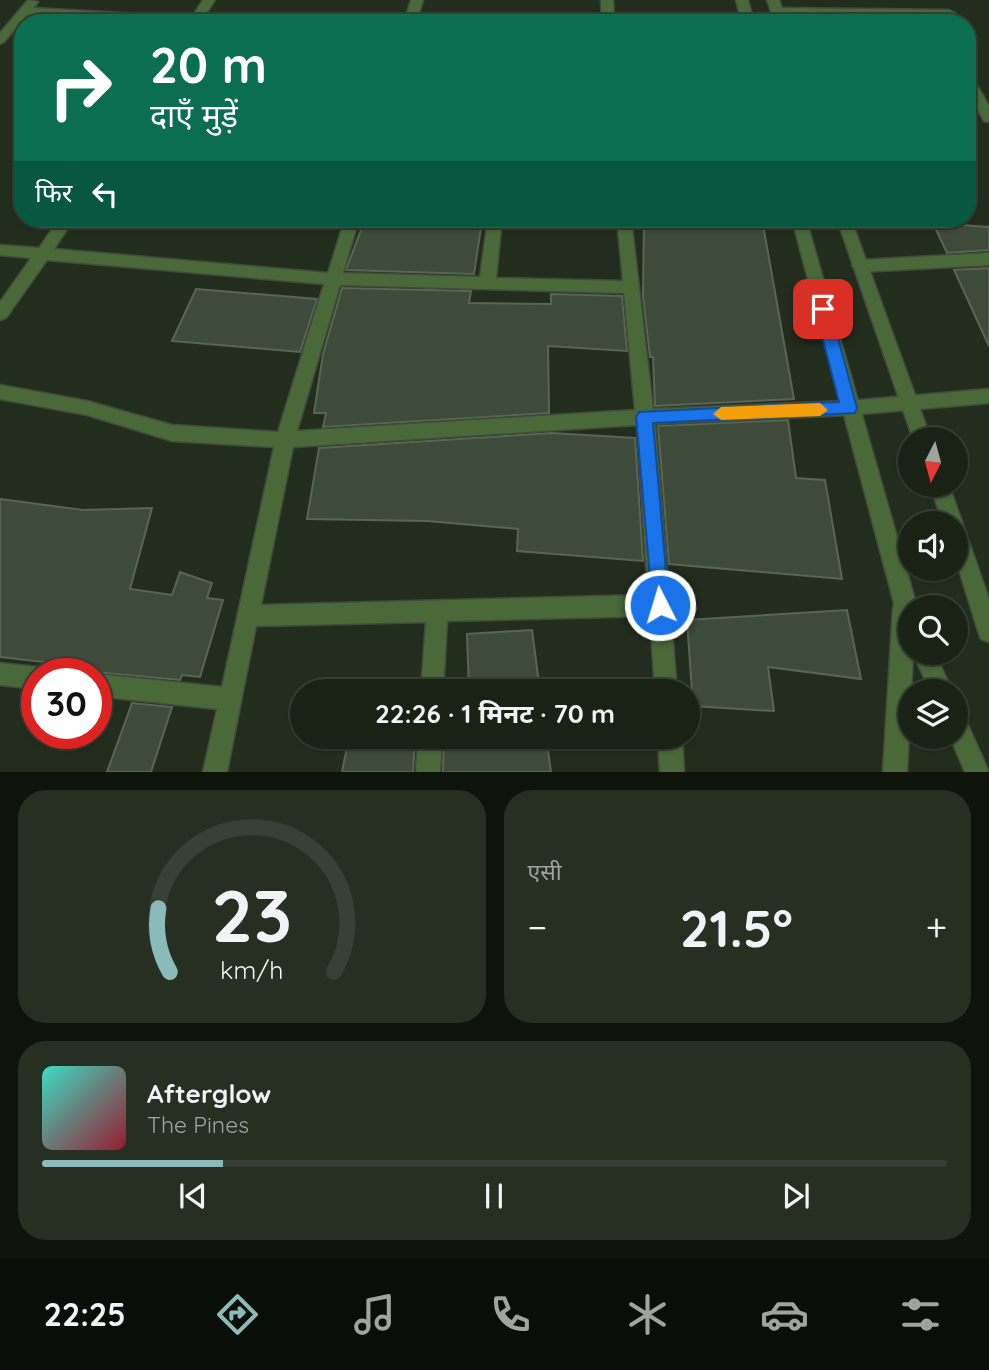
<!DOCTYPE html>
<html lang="hi">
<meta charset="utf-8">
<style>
body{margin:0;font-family:Quicksand,"Noto Sans Devanagari",sans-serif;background:#272f23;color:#f1f3f6;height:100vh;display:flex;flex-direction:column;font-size:26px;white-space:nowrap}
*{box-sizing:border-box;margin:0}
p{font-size:23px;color:#9fa4a1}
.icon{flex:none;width:38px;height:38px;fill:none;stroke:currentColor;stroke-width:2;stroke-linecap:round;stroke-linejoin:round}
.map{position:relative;height:772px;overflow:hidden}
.sheet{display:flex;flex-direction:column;gap:18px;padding:18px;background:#0e130c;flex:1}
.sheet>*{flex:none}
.top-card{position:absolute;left:14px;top:14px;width:962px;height:214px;border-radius:28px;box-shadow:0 2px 5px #0004,0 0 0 2px #383f35;background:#0b6e4f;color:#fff;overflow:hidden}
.needle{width:46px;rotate:186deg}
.fabs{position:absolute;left:898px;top:427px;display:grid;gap:14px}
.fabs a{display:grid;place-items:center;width:70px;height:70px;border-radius:50%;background:#1a2216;box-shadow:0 2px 5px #0004,0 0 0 2px #383f35;font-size:35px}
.speed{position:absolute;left:21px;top:658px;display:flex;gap:14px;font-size:35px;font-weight:700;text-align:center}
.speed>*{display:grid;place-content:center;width:91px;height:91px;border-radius:50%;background:#1a2216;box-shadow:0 2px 5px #0004,0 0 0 2px #383f35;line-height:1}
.speed .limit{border:10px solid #d22;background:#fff;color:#111}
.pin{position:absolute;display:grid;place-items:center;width:60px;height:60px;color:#fff;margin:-30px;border-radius:14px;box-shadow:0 4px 10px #0006}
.me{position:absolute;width:77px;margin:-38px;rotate:355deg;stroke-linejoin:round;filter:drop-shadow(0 0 5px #0008)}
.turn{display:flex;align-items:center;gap:24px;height:147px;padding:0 21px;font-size:32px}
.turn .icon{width:91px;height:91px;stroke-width:2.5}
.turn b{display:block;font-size:49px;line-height:60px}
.then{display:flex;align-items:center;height:66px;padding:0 21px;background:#0003;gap:14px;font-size:26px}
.big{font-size:52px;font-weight:700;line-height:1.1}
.sheet .card{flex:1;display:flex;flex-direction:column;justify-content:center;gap:10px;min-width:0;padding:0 24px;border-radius:28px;background:#272f23}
.sheet .dial{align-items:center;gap:0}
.dial svg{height:182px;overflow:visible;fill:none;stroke:#383f35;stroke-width:7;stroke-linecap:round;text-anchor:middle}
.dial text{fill:#f1f3f6;stroke:none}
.song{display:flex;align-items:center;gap:21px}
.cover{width:84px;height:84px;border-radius:10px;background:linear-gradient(135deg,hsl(170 70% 55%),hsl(350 70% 35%))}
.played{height:7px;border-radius:4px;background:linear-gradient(90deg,#8bbbb9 20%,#383f35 20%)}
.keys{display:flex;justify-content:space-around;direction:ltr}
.heat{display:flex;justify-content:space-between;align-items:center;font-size:38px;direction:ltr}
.sheet .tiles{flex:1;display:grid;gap:18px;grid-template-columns:1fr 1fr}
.card:last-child{grid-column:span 2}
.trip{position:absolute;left:290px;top:679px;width:410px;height:70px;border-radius:35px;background:#1a2216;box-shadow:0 2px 5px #0004,0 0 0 2px #383f35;font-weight:700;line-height:70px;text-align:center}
.tab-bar{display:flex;height:112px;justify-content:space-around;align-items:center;background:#0a0e09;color:#9fa4a1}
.tab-bar .icon{width:49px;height:49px}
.tab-bar .on{color:#8bbbb9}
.tab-bar b{font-size:32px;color:#f1f3f6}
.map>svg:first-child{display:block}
.building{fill:#3f4b3a;stroke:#596554;stroke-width:2}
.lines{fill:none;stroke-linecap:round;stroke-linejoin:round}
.minor-casing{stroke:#414a3c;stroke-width:3}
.tertiary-casing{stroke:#414a3c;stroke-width:3}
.minor{fill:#496939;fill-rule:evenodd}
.tertiary{fill:#496939;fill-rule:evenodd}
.route{fill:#1a73e8;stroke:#114b97;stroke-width:2}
.slow{fill:#f59e0b}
</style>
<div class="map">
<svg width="989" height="772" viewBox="0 0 989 772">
<rect width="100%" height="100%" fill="#232d1e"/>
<g class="building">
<polygon points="365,219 423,219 421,225 481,228 474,274 346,270"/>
<polygon points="644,219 762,219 794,399 655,406 653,357 650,357 643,296"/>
<polygon points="933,223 989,227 989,250 947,253"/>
<polygon points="989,268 989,346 954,270"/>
<polygon points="342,288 471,291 469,303 551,304 551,294 622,296 627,351 548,346 549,413 323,427 326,413 314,413 323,354"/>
<polygon points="196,289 317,299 300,352 172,341"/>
<polygon points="788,420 796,478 825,480 842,579 669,564 658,426"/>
<polygon points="552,433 635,438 643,561 517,551 518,529 427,521 307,519 319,448"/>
<polygon points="0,499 83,510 152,508 130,589 172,595 180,572 212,583 207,598 223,600 200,677 182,675 180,680 94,672 78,670 79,666 0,657"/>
<polygon points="847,610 861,679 768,667 774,711 693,706 687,620"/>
<polygon points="532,630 540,691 469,691 467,634"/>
<polygon points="358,683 419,689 419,691 357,691"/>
<polygon points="132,703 172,707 151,772 107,772"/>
<polygon points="349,737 415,737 413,772 342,772"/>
<polygon points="444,737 546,737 551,772 443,772"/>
</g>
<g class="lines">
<defs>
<g id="minor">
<polygon points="28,0 38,2 33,8 192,17 203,0 215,0 203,18 230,20 236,23 167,23 27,15 4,42 0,44 0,33"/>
<polygon points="411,0 423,0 416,23 404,23"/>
<polygon points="601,0 613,0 614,23 602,23"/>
<polygon points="777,8 949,10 955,13 949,16 773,13 771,11"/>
<polygon points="968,76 972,77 989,106 989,122 984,121 968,91"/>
<path d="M59,219H74L54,249L328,273L345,219H359L343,273L480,277L488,219H502L496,278L623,281L617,219H631L653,409L849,401L989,389V403L849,415L655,424L677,691H655L650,616L447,621L443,691H421L426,622L256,626L227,772H203L217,709L96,696V674L222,687L274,447L172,441L87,415L0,399V385L87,401L172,425L278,432L324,284L47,260L6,318L0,320V302L31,258L0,255V245L39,248ZM340,285L624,293L635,410L297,431ZM637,425L648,595L261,605L293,447Z"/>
<polygon points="989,253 989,265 860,272 852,266 860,260"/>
<polygon points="904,597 912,601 914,607 910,607 910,653 913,653 907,772 883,772 893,608 896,601"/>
<polygon points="0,663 37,667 46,674 37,674 37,689 0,685"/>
<polygon points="418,737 442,737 440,772 416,772"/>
<polygon points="658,737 682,737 684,772 660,772"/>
</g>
<g id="tertiary">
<polygon points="736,0 748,0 754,23 742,23"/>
<polygon points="767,0 779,0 787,23 775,23"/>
<polygon points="792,219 806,219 917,607 910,607 910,633 902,630 899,622"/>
<polygon points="837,219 851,219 931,439 913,439"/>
<polygon points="930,485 949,485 989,599 989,642 981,639 978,631 956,560 956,523 943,523"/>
<polygon points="913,653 935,653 952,691 930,691"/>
<polygon points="956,712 964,716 989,772 965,772 950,737 956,737"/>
</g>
</defs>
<use href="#minor" class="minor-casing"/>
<use href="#tertiary" class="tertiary-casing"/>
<use href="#minor" class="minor"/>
<use href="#tertiary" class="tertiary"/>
</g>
<polygon class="route" points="823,303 830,309 857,408 855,413 653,423 669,605 666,612 660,614 653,612 636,417 639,412 839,402 815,309"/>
<polygon class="slow" points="820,403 828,410 820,416 721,420 713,414 721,407"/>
</svg>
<div class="fabs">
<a><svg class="needle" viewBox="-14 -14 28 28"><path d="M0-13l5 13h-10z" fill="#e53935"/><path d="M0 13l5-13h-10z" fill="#9fa4a1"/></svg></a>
<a><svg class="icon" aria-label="sound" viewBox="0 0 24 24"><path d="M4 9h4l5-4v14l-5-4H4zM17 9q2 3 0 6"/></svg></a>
<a><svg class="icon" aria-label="search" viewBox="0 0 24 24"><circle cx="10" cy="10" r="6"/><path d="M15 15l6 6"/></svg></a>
<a><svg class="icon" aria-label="layers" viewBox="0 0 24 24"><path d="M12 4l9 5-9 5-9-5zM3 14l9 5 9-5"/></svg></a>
</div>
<div class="speed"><div class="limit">30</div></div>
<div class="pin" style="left:823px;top:309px;background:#d93025"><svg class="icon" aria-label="arrive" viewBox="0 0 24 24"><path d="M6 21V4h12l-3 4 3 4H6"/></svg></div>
<svg class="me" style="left:660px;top:605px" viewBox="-20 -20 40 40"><circle r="17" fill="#1a73e8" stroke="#fff" stroke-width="3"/><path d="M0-11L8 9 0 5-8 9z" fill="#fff"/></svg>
<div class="trip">22:26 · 1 मिनट · 70 m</div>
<div class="top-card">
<div class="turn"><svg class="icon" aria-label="right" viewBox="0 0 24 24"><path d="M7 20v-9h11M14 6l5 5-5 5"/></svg><div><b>20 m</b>दाएँ मुड़ें</div></div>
<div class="then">फिर<svg class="icon" aria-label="left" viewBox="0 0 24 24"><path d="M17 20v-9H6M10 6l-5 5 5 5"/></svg></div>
</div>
</div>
<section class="sheet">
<div class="tiles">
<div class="card dial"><svg viewBox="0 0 100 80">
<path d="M14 69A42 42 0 1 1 86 69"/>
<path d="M14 69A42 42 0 0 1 9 41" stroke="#8bbbb9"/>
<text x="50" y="56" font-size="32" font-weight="700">23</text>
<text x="50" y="72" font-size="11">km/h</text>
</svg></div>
<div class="card"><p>एसी</p>
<div class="heat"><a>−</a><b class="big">21.5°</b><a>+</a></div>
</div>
<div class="card">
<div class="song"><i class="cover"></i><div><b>Afterglow</b><p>The Pines</p></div></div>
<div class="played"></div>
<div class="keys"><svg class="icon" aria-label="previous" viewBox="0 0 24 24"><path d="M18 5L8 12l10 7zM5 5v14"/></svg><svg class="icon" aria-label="pause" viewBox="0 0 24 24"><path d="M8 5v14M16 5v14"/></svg><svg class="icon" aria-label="next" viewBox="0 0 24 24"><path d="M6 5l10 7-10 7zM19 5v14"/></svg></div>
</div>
</div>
</section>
<nav class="tab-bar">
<b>22:25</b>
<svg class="icon on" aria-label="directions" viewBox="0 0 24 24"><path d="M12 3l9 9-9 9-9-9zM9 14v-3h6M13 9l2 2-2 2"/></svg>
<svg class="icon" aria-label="music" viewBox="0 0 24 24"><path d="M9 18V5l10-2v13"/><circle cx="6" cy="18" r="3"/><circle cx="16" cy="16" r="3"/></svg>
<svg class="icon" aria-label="phone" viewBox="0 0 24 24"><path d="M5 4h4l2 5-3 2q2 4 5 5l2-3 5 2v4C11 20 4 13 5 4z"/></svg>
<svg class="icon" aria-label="climate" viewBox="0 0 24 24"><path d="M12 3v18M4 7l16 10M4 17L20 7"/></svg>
<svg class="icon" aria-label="car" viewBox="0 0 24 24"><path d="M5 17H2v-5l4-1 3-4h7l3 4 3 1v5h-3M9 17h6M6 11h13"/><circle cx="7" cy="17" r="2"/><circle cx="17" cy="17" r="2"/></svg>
<svg class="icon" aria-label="filters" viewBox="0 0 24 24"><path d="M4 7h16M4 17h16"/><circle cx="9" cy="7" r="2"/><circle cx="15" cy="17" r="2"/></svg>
</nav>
